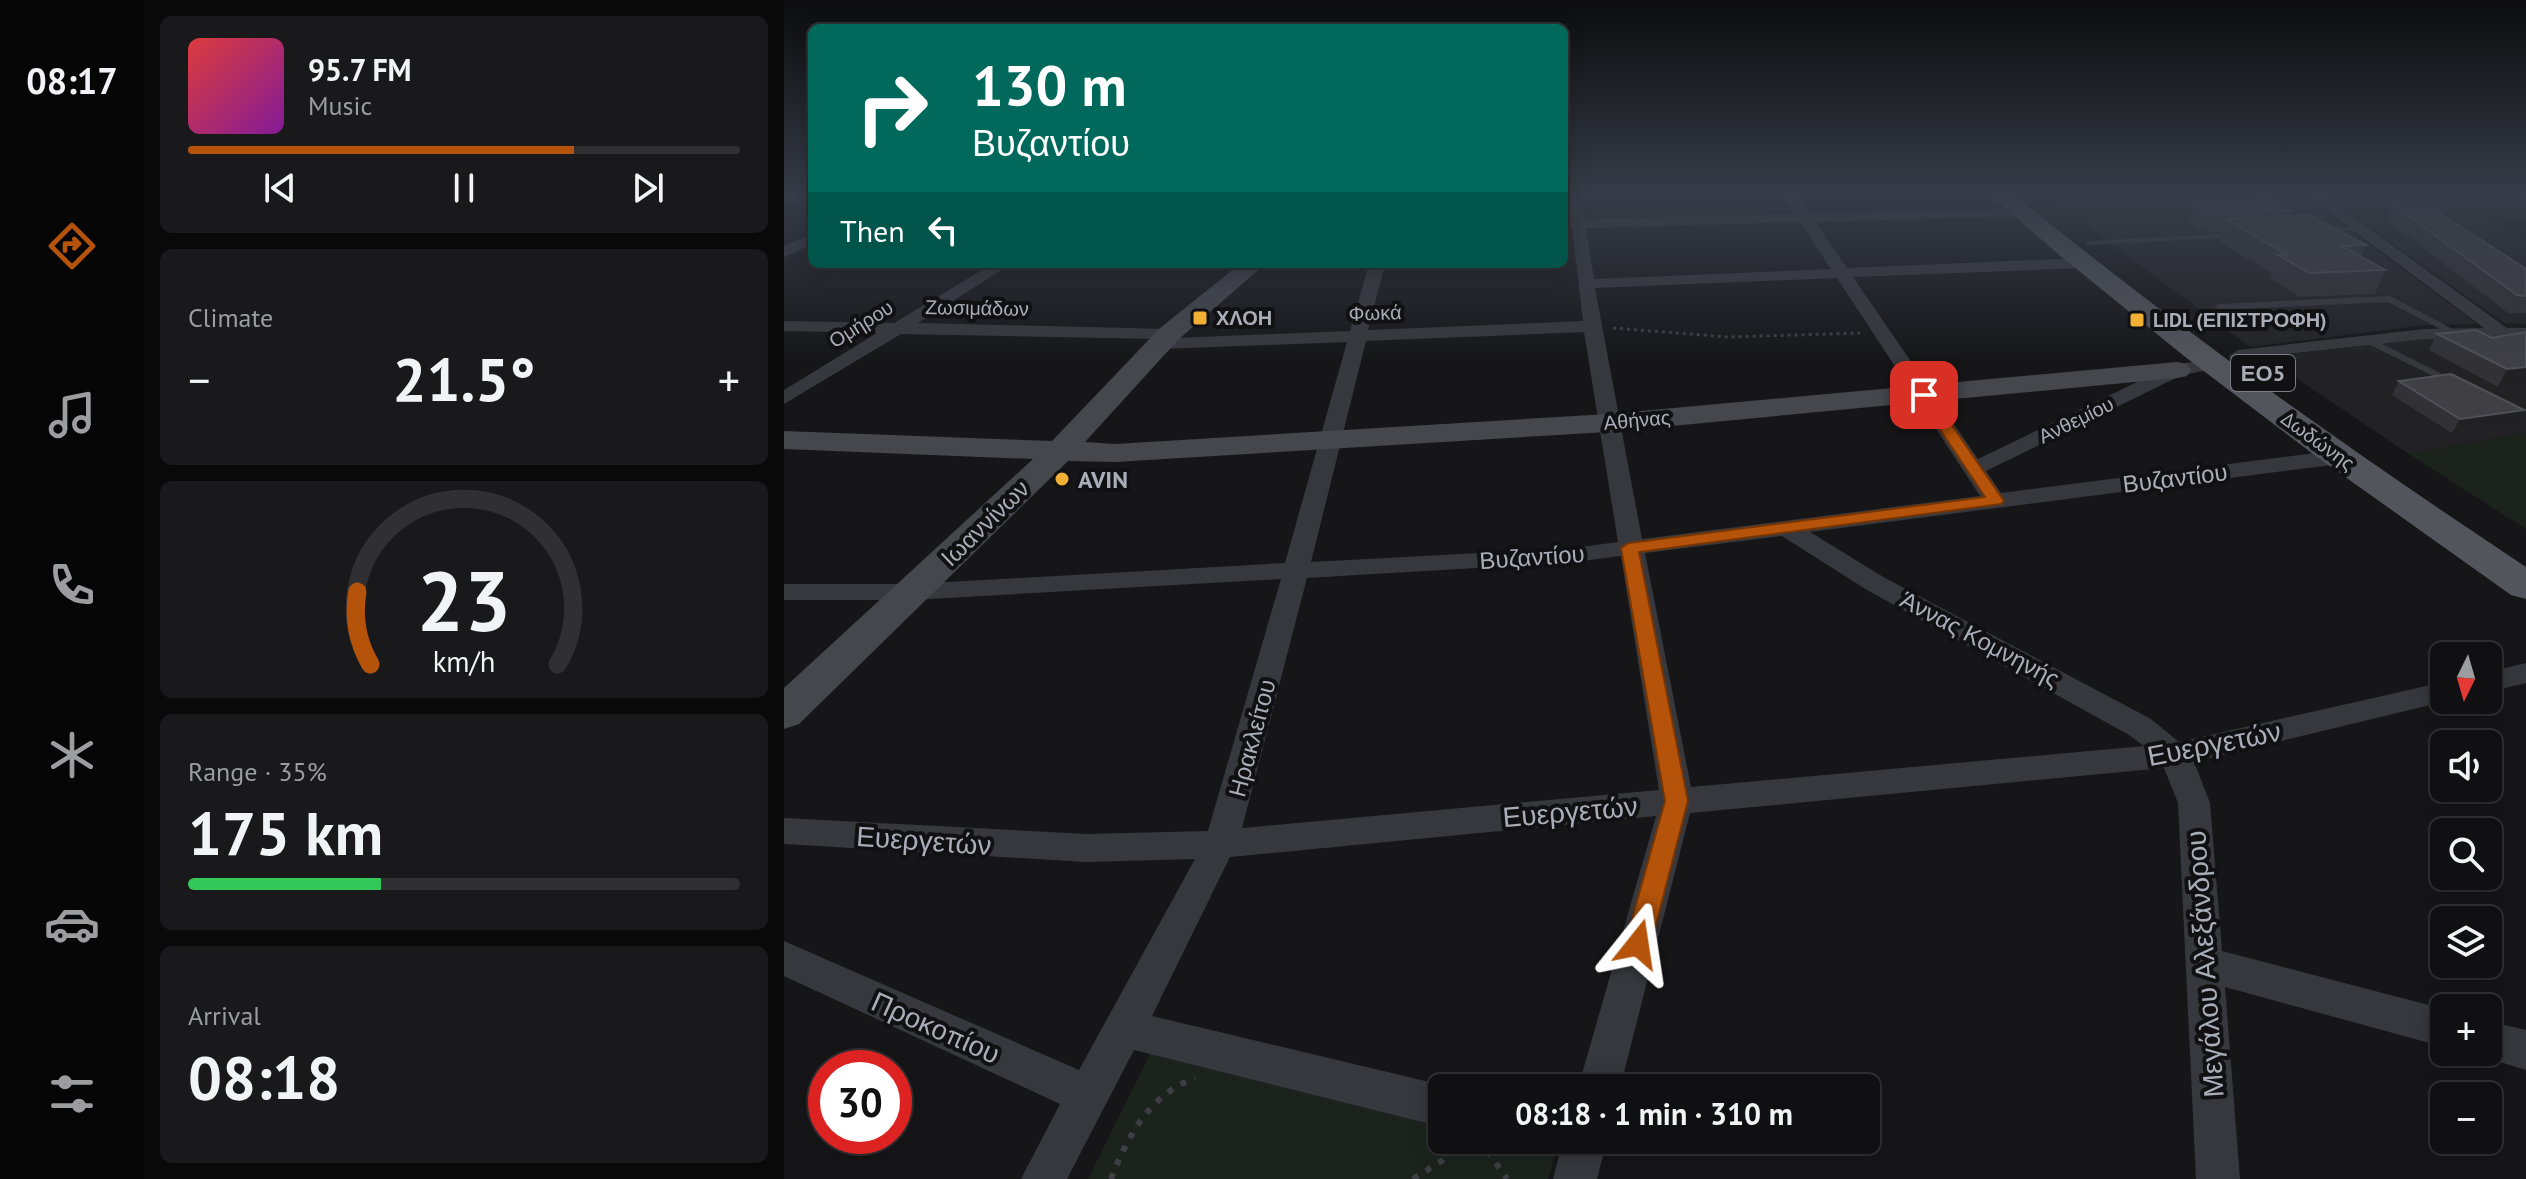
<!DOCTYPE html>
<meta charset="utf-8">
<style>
body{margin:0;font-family:"PT Sans",sans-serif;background:#19191b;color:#f1f3f6;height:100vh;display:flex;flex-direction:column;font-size:30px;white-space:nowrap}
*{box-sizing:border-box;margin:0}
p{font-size:26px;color:#9c9d9f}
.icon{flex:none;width:44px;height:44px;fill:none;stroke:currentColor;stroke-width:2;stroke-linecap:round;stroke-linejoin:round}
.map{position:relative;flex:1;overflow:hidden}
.drawer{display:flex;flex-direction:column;gap:16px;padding:16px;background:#09090a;width:640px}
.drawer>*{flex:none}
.banner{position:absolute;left:24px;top:24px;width:760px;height:244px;border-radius:12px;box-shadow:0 4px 20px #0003,0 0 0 2px #303032;background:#00695c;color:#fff;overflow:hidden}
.needle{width:52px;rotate:185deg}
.buttons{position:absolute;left:1646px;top:642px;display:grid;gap:16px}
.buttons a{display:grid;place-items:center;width:72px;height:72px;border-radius:12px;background:#101012;box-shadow:0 4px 20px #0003,0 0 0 2px #303032;font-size:40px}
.speed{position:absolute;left:24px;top:1050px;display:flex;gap:16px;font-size:40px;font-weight:700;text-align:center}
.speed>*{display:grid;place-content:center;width:104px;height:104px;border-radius:50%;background:#101012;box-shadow:0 4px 20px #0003,0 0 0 2px #303032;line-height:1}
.speed .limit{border:12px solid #d22;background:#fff;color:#111}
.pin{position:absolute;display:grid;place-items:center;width:68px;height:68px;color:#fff;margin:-34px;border-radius:16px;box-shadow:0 4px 12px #0006}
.me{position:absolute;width:88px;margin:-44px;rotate:15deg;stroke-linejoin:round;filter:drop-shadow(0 0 6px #0008)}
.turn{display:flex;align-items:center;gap:28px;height:168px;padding:0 32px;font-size:36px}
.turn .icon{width:104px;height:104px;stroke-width:2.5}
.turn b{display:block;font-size:56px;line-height:68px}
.then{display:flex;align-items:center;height:76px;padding:0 32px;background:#0003;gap:16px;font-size:30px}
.big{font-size:60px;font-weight:700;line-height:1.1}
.drawer .widget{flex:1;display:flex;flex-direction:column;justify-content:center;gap:12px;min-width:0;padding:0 28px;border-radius:12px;background:#19191b}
.drawer .dial{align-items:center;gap:0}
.dial svg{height:208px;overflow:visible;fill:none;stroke:#303032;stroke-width:7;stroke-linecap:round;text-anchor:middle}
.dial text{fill:#f1f3f6;stroke:none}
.song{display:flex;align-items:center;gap:24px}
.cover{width:96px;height:96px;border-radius:12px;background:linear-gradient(135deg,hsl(0 70% 55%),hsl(290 70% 35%))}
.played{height:8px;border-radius:4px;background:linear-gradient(90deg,#b45309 70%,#303032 70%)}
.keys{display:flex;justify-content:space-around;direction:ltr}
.heat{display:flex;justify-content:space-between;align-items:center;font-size:44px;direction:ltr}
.charge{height:12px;border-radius:6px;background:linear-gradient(90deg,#34c759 35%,#303032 0)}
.trip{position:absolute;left:644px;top:1074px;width:452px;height:80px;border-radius:12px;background:#101012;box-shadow:0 4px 20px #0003,0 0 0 2px #303032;font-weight:700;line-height:80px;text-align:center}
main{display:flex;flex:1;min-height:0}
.tabs{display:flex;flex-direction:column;width:144px;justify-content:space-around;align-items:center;background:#060607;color:#9c9d9f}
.tabs .icon{width:56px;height:56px}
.tabs .active{color:#b45309}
.tabs b{font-size:36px;color:#f1f3f6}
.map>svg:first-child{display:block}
.built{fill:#222225}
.green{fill:#1c231d}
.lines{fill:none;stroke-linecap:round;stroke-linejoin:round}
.path-far1{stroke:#3d3f44;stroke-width:3;stroke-dasharray:3 4;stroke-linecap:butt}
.path{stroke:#3d3f44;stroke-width:6;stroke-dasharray:6 9;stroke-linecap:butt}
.lane{fill:#37383d;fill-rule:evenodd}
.street{fill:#37383d;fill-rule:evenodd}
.secondary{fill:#45474d;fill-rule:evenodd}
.primary{fill:#53555c;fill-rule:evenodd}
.wall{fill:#323236}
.shaded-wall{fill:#212124}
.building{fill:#3f3f44;stroke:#4f5156;stroke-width:2}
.route{fill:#b45309;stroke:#753606;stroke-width:2}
.poi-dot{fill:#f2b134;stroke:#111113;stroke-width:3}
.labels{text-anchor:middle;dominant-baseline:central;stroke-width:8;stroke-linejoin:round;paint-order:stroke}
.far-street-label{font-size:20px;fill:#a8adb8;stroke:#111113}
.far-poi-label{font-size:20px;font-weight:bold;fill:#a8adb8;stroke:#111113;text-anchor:start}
.shield{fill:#111113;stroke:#7b7e86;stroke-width:2}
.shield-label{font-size:22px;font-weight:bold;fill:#a8adb8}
.street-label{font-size:24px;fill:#a8adb8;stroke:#111113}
.poi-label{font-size:24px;font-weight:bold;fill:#a8adb8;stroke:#111113;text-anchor:start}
.near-street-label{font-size:28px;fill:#a8adb8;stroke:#111113}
</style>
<main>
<nav class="tabs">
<b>08:17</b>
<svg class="icon active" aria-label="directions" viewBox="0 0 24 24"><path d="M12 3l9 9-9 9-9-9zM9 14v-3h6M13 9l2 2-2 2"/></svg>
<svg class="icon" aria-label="music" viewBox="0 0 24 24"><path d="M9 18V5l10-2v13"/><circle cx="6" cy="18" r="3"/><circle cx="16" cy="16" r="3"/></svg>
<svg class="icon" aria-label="phone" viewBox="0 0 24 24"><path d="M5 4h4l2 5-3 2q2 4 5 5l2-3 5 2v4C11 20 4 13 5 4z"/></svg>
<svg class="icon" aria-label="climate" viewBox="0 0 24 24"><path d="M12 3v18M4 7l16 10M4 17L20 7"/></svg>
<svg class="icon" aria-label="car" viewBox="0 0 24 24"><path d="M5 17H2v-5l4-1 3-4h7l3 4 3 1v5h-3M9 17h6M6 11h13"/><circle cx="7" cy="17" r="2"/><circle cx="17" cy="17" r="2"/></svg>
<svg class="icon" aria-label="filters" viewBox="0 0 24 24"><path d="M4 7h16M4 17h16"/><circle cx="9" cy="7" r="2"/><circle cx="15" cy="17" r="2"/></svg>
</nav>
<section class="drawer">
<div class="widget">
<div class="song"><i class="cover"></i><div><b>95.7 FM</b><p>Music</p></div></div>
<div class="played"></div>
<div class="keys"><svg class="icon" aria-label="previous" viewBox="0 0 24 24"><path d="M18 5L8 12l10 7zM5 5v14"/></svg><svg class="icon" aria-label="pause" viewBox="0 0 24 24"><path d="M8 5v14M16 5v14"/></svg><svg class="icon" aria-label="next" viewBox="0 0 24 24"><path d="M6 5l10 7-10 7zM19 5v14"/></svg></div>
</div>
<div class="widget"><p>Climate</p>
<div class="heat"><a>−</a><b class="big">21.5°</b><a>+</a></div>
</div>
<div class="widget dial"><svg viewBox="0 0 100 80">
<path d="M14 69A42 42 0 1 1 86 69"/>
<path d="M14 69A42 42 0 0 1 9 41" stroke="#b45309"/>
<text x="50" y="56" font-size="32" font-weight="700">23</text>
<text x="50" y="72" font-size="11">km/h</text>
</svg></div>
<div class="widget"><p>Range · 35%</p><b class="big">175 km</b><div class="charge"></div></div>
<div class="widget"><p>Arrival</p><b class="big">08:18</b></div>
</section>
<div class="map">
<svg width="1742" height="1179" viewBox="0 0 1742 1179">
<rect width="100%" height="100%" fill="#161618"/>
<g class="built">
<polygon points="1423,197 1520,197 1693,324 1641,325 1466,347 1291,217 1400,213 1388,203 1420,200"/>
<polygon points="1543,197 1742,197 1742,218 1703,217 1742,242 1742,324 1720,323"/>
<polygon points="1670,335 1742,337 1742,433 1625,454 1481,357"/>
</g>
<g class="green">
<polygon points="1264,197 1423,197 1421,200 1389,203 1402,213 1291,217"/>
<polygon points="1742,433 1742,529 1625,454"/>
<polygon points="370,1046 658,1119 658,1140 741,1140 773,1148 764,1179 304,1179"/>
</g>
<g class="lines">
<polyline class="path-far1" points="829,328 944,337 1076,333"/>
<g class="path">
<polyline points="675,1140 705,1153 723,1179"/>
<path d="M327,1179C344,1136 365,1095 411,1078"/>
<polyline points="629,1179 659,1160 678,1141"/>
</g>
<g class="lane">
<polygon points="1541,201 1545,203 1544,205 1481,209 1477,207 1481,205"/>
<polygon points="1574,226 1577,226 1577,230 1535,232 1531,230 1535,228"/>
<polygon points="1454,233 1457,233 1457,237 1305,245 1301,243 1305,241"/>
<polygon points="1606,296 1674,332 1666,334 1604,302 1435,310 1430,307 1435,304"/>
<polygon points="1580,338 1586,338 1674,382 1669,385 1665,384 1580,342"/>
</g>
<g class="street">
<polygon points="0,197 28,197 28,203 0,202"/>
<path d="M784,197H798L801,219L1011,214L1000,197H1014L1025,213L1243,209L1245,212L1238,216L1031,222L1063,268L1298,258L1306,263L1298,268L1069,277L1194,459L1386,366L1429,358L1438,364L1436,368L1398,375L1202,471L1217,493L1555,450L1563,452L1566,457L1555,464L1026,532L1101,578L1367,719L1395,742L1660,682V700H1667L1410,762L1426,803L1438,951L1660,1009V1047L1441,987L1456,1179H1412L1394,803L1380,768L906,813L836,1088H794L872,816L446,857L368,1016L658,1085L666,1088H658V1127L350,1050L283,1179H237L276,1104L0,976V941L295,1070L411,859L303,862L0,844V818L303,834L424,831L497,579L128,600H0V584H128L501,563L563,342L376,349L367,344L374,339L117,334L0,404V390L93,333L0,331V321L110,323L208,264H227L134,323L385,329L394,334L391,338L566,331L585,264H601L584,330L799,321L788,228H780V220H787ZM1017,222L1047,269L810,279L802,228ZM1053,278L1196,496L858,539L811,288ZM800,332L834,542L790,548L527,562L582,341ZM998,536L1083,590L1345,735L1360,746L907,787L861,553ZM837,556L875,790L458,828L523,578L790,562Z"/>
<polygon points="1525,197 1541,197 1723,328 1742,328 1742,338 1641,339 1447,360 1445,356 1454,350 1641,329 1700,328"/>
<polygon points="28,234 28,244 0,257 0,246"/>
<polygon points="1742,663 1742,683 1704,692 1704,672"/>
<polygon points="1704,1021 1742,1030 1742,1070 1690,1054 1704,1052"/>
<polygon points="779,1140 823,1140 813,1179 769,1179"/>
</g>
<polygon class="secondary" points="456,264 481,264 394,340 301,442 331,444 824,414 1393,362 1403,364 1407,370 1403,376 1393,378 824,432 331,462 284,461 15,724 0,729 0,688 249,459 0,449 0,431 268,441 376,328"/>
<path class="primary" d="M1209,197H1233C1396,330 1567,451 1742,567V599L1727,595L1529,454L1400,356L1274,254Z"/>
</g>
<g class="wall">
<polygon points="1408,204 1506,211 1504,216 1582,245 1577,257 1601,270 1591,294 1515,297 1486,278 1487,273 1435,241 1439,231 1421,232 1403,221"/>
<polygon points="1608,204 1742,269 1742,313 1724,313 1602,219"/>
<polygon points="1742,332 1742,382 1714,387 1645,350 1653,334 1708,338"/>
<polygon points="1615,381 1732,424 1668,433 1608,395"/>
</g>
<g class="shaded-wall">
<polygon points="1742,367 1742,382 1714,387 1723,369"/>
<polygon points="1740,410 1732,424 1668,433 1676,419"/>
</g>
<g class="building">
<polygon points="1487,200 1506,211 1426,215 1408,204"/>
<polygon points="1608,204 1643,205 1742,269 1742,296 1733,295"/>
<polygon points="1525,215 1582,245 1558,246 1601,270 1525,273 1494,255 1503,255 1443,219"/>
<polygon points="1692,330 1708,338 1742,332 1742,367 1723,369 1653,334"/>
<polygon points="1667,374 1740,410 1676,419 1615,381"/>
</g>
<linearGradient id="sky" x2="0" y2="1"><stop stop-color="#0c0c0d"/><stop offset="0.54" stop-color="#363c48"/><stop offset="1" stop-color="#363c48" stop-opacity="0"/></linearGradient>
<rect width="1742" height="362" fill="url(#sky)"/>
<polygon class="route" points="1140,390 1145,392 1220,501 1217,504 855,552 904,801 867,944 863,953 854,956 845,953 841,944 881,801 837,548 845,543 1201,497 1133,395"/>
<g class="poi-dot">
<rect x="408" y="310" width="16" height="16" rx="4"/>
<rect x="1345" y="312" width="16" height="16" rx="4"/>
<circle cx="278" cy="479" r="8"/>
</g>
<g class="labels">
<g class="far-street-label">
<text transform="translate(193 308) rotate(1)">Ζωσιμάδων</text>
<text transform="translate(591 313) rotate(-2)">Φωκά</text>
<text transform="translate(77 324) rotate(-32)">Ομήρου</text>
<text transform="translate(853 420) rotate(-5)">Αθήνας</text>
<text transform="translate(1292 420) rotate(-26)">Ανθεμίου</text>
<text transform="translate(1534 441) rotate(36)">Δωδώνης</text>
</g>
<g class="far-poi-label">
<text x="432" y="318">ΧΛΟΗ</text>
<text x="1369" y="320">LIDL (ΕΠΙΣΤΡΟΦΗ)</text>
</g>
<rect class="shield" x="1447" y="355" width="64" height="36" rx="6"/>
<g class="shield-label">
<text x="1479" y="373">ΕΟ5</text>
</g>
<g class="street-label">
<text transform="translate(1391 478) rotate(-7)">Βυζαντίου</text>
<text transform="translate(201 523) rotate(-44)">Ιωαννίνων</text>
<text transform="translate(748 557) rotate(-4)">Βυζαντίου</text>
<text transform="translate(1196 639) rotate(28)">Άννας Κομνηνής</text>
<text transform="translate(468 738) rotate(-75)">Ηρακλείτου</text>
</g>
<g class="poi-label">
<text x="294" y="479">AVIN</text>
</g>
<g class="near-street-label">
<text transform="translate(1430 743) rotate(-11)">Ευεργετών</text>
<text transform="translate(786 811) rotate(-5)">Ευεργετών</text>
<text transform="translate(140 840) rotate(4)">Ευεργετών</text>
<text transform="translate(1420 964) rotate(-94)">Μεγάλου Αλεξάνδρου</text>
<text transform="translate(152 1027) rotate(24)">Προκοπίου</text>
</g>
</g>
</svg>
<div class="buttons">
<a><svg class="needle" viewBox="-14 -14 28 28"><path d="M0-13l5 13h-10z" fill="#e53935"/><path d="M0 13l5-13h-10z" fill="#9c9d9f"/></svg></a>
<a><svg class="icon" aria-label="sound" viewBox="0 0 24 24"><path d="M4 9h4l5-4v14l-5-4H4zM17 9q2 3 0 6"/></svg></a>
<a><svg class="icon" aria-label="search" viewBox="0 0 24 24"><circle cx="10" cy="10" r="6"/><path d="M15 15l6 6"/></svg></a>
<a><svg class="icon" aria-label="layers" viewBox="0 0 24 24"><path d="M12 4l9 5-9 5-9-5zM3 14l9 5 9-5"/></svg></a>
<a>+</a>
<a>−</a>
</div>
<div class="speed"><div class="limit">30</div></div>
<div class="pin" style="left:1140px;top:395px;background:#d93025"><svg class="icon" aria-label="arrive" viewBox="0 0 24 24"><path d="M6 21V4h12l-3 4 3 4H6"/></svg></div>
<svg class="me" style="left:854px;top:944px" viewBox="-20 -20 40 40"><path d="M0-17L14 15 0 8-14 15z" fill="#b45309" stroke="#fff" stroke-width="4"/></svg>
<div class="trip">08:18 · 1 min · 310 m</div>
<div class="banner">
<div class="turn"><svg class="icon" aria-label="right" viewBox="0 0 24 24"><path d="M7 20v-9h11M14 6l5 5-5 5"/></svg><div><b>130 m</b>Βυζαντίου</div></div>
<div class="then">Then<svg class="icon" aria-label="left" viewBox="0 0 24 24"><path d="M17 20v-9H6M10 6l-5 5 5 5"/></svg></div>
</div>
</div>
</main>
